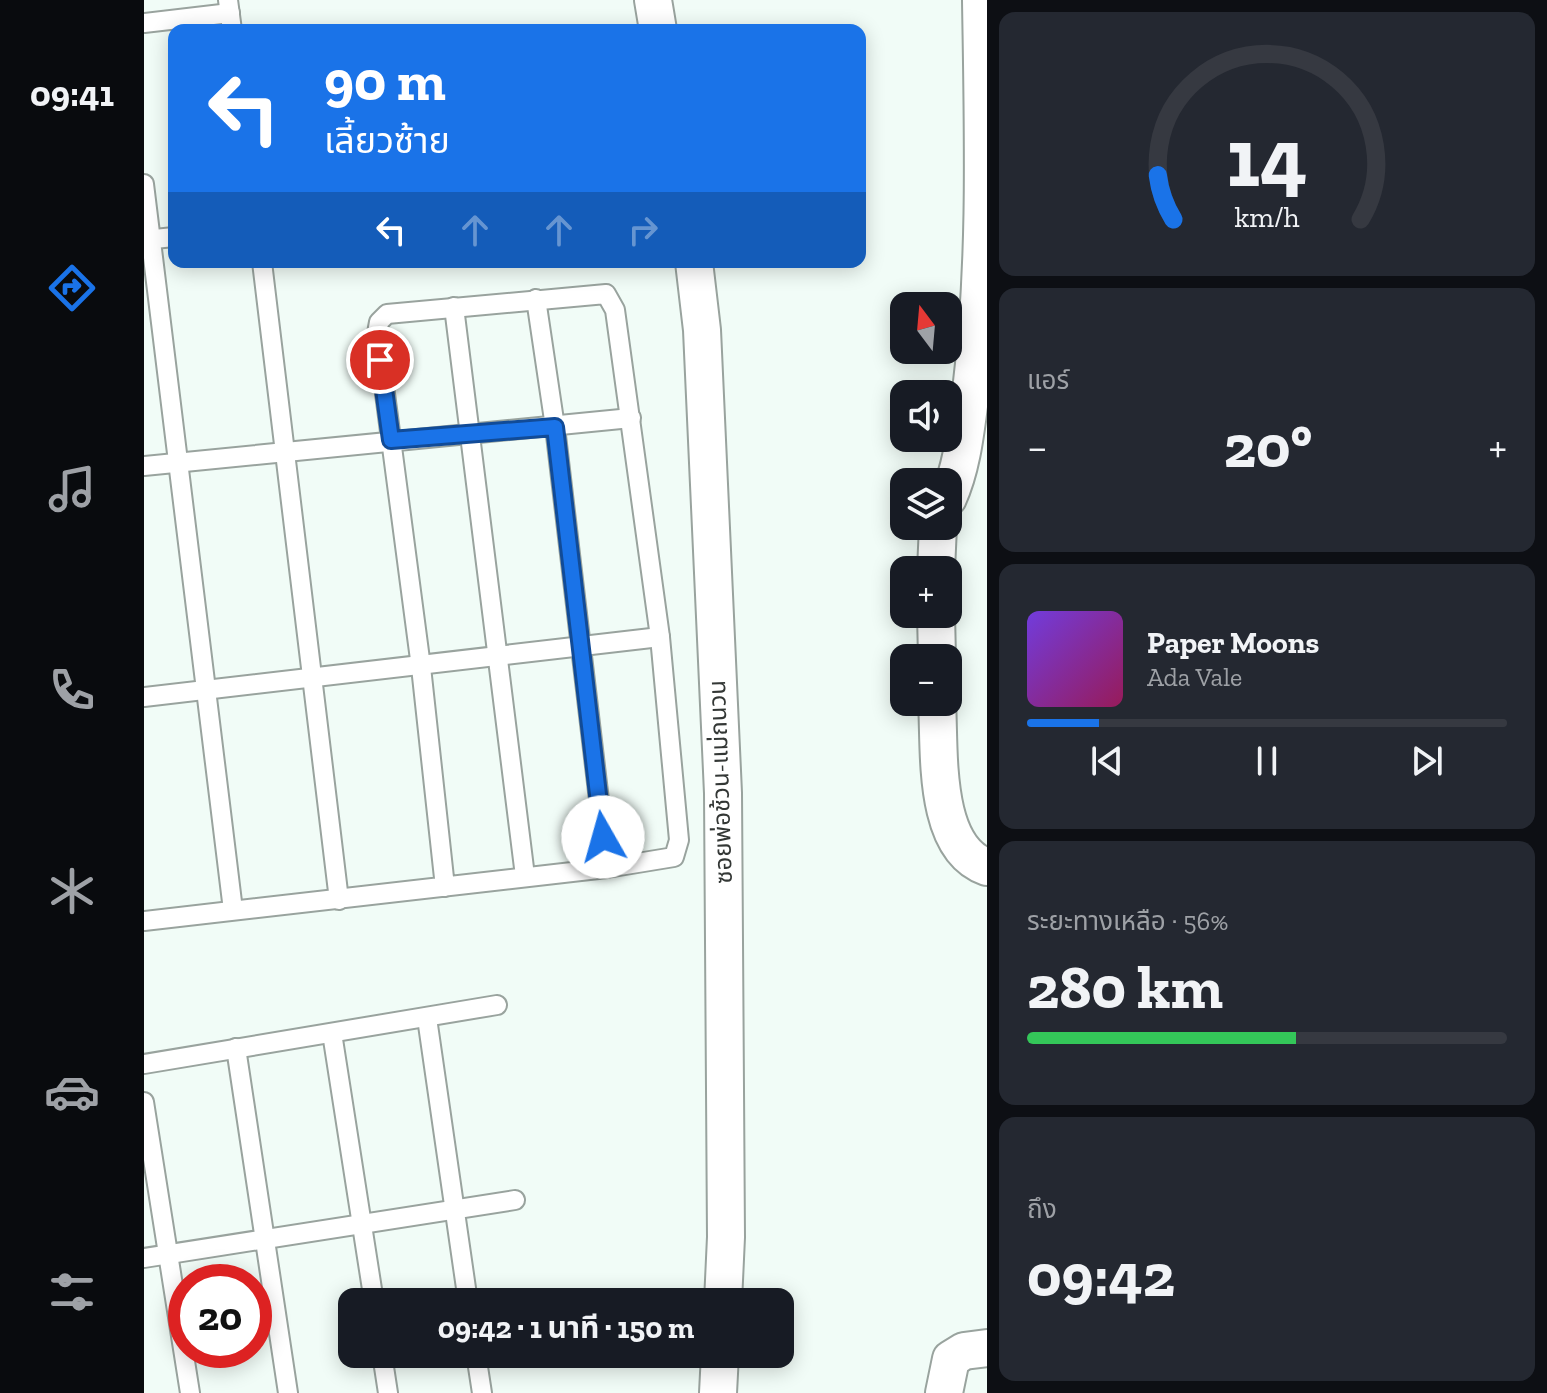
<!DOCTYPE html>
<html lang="th">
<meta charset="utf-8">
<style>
body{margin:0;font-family:"Zilla Slab","Noto Sans Thai",serif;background:#242831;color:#f1f3f6;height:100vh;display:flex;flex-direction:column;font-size:30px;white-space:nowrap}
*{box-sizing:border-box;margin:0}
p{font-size:26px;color:#9ea1a6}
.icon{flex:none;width:44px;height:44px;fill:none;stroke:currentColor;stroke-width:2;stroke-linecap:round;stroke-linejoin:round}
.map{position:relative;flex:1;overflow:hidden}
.drawer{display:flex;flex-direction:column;gap:12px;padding:12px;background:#0d0f14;width:560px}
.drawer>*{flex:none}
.banner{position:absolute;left:24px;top:24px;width:698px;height:244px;border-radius:16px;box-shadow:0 4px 20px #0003;background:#1a73e8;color:#fff;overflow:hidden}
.needle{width:52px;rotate:344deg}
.tools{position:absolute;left:746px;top:292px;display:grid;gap:16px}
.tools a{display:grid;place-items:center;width:72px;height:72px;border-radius:16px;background:#171b24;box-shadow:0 4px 20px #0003;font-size:40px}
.speed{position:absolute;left:24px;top:1264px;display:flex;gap:16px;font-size:40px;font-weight:700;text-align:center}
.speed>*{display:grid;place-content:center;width:104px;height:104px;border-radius:50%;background:#171b24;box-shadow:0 4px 20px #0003;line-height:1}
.speed .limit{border:12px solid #d22;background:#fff;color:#111}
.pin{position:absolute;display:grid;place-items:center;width:68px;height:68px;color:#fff;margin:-34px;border:4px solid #fff;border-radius:50%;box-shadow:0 2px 8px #0007}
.me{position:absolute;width:88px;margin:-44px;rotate:353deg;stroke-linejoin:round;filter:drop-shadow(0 0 6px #0008)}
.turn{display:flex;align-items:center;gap:28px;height:168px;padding:0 24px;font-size:36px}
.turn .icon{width:104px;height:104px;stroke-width:2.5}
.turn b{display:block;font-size:56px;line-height:68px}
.lanes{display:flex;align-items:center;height:76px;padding:0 24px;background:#0003;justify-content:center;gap:40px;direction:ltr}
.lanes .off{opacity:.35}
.big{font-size:60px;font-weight:700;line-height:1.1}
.drawer .card{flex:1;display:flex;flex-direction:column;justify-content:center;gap:12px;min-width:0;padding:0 28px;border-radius:16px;background:#242831}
.drawer .dial{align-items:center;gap:0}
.dial svg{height:208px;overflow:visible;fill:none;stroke:#363941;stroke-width:7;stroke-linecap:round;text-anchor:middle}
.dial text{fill:#f1f3f6;stroke:none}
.song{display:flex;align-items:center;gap:24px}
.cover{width:96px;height:96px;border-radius:12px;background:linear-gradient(135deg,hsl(260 70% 55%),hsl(330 70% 35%))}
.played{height:8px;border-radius:4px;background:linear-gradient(90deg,#1a73e8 15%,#363941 15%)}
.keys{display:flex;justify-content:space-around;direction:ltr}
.heat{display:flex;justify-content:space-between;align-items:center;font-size:44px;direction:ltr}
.charge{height:12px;border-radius:6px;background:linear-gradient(90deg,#34c759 56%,#363941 0)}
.trip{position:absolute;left:194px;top:1288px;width:456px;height:80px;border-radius:16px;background:#171b24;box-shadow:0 4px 20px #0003;font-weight:700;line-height:80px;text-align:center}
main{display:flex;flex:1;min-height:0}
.tab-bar{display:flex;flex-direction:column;width:144px;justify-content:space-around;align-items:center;background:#090b0e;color:#9ea1a6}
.tab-bar .icon{width:56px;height:56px}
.tab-bar .on{color:#1a73e8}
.tab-bar b{font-size:36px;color:#f1f3f6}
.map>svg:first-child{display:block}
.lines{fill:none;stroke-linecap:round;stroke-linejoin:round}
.lane-casing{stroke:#99a39e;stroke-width:22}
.street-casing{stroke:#99a39e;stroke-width:40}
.lane{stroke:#fff;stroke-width:18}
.street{stroke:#fff;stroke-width:36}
.route-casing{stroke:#114b97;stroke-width:20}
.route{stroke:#1a73e8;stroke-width:14}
.labels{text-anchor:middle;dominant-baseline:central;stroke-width:7;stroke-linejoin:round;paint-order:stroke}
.street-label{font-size:24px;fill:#333735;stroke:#fff}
</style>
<main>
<nav class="tab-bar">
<b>09:41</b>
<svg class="icon on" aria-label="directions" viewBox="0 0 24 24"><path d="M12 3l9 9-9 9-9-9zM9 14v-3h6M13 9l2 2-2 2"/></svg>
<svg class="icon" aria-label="music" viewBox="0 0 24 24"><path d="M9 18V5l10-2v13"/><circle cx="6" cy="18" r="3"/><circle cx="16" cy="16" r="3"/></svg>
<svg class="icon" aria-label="phone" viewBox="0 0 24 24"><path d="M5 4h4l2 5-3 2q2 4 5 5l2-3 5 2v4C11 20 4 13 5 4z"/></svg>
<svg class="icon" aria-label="climate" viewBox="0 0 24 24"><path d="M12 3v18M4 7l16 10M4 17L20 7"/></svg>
<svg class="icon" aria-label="car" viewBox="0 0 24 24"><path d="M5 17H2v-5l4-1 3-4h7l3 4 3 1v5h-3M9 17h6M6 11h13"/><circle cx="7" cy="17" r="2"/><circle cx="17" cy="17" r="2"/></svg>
<svg class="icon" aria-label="filters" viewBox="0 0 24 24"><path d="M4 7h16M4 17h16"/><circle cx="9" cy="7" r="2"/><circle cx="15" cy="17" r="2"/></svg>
</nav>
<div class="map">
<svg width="843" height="1393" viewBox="0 0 843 1393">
<rect width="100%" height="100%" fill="#f1fcf7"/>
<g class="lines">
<defs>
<g id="lane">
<polyline points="84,0 88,30"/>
<polyline points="0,23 86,13"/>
<polyline points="0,184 89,910"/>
<polyline points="0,240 30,237"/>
<polyline points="118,262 195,900"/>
<polyline points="392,299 411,427 463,868"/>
<polyline points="310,307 381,876"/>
<polyline points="0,466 487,418"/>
<polyline points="0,697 516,637"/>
<polyline points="0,921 463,868 530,857 535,840 516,637 471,310 462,294 243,314 235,322 233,333 277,667 301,887"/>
<polyline points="283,1018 324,1302"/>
<polyline points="188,1033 230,1302"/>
<polyline points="92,1048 144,1393"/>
<polyline points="0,1064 353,1005"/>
<polyline points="0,1102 46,1393"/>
<polyline points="0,1258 371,1200"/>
<polyline points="238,1354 244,1393"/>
<polyline points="332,1354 338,1393"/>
</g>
<g id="street">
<polyline points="509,0 514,30"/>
<polyline points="550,262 558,330 579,793 582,1237 579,1302"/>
<path d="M804,498C819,465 822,426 827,391C843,262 839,130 837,0"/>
<polyline points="792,570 794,526"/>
<polyline points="792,614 793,658"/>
<path d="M793,702C796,750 788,848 843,867"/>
<polyline points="574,1393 576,1354"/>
<polyline points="800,1393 807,1359 820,1351 843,1348"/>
</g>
</defs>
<use href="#lane" class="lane-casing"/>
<use href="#street" class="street-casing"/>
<use href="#lane" class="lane"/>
<use href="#street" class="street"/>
</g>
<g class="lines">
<defs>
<polyline id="route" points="236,360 247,440 411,427 459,837"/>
</defs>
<use href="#route" class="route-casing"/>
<use href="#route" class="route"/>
</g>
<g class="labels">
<g class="street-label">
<text transform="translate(576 782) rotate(-92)">ซอยพ่อช้วน-แม่ถนวน</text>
</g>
</g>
</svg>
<div class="tools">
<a><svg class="needle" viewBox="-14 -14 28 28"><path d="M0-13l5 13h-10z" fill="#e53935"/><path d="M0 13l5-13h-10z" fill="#9ea1a6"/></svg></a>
<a><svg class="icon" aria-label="sound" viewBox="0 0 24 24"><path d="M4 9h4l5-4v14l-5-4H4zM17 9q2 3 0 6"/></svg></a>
<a><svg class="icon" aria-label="layers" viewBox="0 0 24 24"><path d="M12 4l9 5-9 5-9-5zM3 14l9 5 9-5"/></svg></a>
<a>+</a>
<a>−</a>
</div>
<div class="speed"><div class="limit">20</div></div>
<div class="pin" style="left:236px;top:360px;background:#d93025"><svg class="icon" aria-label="arrive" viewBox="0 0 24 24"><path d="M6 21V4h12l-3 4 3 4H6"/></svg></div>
<svg class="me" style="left:459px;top:837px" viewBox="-20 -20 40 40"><circle r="19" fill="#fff"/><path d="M0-13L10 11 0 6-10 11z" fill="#1a73e8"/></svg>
<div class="trip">09:42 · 1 นาที · 150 m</div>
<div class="banner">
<div class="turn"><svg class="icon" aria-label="left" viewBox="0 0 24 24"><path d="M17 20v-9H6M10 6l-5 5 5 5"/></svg><div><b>90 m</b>เลี้ยวซ้าย</div></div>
<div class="lanes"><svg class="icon" aria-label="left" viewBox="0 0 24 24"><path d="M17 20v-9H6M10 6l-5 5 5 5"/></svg><svg class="icon off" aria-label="ahead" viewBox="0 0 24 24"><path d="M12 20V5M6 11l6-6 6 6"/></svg><svg class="icon off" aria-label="ahead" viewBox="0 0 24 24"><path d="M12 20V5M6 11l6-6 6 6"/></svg><svg class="icon off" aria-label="right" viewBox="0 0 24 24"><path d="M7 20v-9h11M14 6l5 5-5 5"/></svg></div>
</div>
</div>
<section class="drawer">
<div class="card dial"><svg viewBox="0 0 100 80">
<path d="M14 69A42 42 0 1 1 86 69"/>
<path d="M14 69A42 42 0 0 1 8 52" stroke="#1a73e8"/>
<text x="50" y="56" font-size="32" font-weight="700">14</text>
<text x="50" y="72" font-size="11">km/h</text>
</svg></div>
<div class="card"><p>แอร์</p>
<div class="heat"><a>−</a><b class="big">20°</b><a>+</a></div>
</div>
<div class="card">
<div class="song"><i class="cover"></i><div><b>Paper Moons</b><p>Ada Vale</p></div></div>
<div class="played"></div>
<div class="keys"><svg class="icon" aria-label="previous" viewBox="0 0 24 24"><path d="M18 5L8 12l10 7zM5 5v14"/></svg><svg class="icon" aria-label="pause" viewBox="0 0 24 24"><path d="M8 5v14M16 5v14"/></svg><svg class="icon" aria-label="next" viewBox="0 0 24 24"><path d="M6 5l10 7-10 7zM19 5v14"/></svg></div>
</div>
<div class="card"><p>ระยะทางเหลือ · 56%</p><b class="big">280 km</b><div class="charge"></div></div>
<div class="card"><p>ถึง</p><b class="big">09:42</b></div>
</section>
</main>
